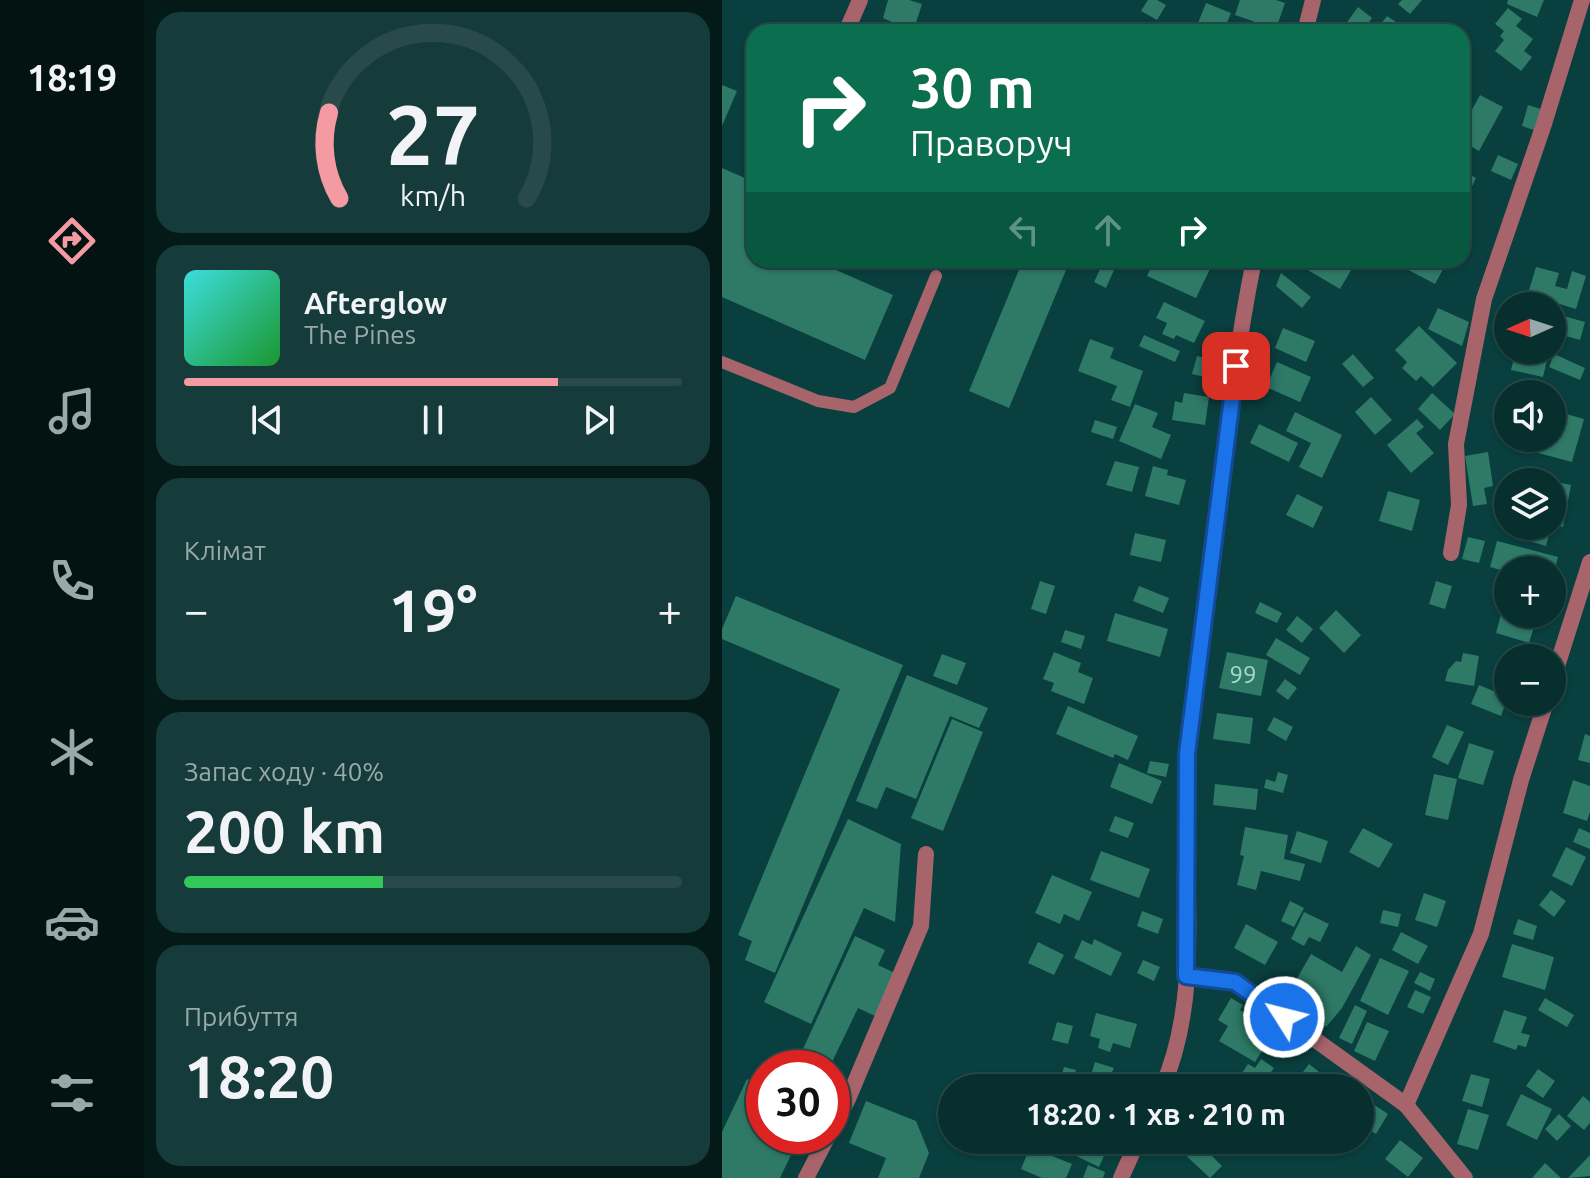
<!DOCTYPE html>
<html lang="uk">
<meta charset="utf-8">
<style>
body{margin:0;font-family:Ubuntu,sans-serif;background:#153b3a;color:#f1f3f6;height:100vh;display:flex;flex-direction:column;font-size:30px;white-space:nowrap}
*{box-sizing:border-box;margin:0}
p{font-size:26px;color:#98a9aa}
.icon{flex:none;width:44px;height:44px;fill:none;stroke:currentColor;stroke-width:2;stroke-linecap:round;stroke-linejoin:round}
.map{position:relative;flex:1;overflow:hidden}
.drawer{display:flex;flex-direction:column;gap:12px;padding:12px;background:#041a19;width:578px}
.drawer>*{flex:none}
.guide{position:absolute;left:24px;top:24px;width:724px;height:244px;border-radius:24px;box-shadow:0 2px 6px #0004,0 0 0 2px #284a4a;background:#0b6e4f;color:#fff;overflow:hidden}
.needle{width:52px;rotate:267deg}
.tools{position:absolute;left:772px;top:292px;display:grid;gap:16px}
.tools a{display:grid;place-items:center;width:72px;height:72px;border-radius:50%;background:#072f2e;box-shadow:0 2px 6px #0004,0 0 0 2px #284a4a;font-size:40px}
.speed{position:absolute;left:24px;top:1050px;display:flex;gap:16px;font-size:40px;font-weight:700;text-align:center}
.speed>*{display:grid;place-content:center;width:104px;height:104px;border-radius:50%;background:#072f2e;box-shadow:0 2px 6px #0004,0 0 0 2px #284a4a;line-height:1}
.speed .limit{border:12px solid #d22;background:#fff;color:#111}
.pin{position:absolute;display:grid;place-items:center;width:68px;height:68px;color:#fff;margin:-34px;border-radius:16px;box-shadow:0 4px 12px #0006}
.me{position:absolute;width:88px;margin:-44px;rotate:306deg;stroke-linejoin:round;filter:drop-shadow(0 0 6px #0008)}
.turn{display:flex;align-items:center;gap:28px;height:168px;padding:0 32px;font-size:36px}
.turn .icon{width:104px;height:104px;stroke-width:2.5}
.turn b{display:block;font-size:56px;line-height:68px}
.lanes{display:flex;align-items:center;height:76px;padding:0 32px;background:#0003;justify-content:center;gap:40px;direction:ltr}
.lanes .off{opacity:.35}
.big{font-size:60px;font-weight:700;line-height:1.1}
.drawer .card{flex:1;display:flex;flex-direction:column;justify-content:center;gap:12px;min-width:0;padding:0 28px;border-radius:24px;background:#153b3a}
.drawer .dial{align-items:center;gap:0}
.dial svg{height:208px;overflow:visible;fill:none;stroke:#284a4a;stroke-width:7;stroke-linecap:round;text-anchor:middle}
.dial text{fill:#f1f3f6;stroke:none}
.song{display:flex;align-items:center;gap:24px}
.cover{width:96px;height:96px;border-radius:12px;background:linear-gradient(135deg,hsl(180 70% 55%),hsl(130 70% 35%))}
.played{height:8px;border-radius:4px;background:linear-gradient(90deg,#f49aa3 75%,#284a4a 75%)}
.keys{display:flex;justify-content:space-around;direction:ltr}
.heat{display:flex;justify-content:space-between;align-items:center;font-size:44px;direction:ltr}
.charge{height:12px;border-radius:6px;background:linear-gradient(90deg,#34c759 40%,#284a4a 0)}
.trip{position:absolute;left:216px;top:1074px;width:436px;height:80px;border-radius:40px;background:#072f2e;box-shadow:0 2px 6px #0004,0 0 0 2px #284a4a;font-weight:700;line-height:80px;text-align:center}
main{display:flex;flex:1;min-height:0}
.tab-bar{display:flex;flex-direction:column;width:144px;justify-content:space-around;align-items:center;background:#031312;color:#98a9aa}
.tab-bar .icon{width:56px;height:56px}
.tab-bar .selected{color:#f49aa3}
.tab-bar b{font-size:36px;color:#f1f3f6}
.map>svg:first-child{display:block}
.building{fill:#2e7a67}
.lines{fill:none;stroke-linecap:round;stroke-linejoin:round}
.lane{stroke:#a8646b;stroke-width:12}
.street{stroke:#a8646b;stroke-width:16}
.route-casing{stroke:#114b97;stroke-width:20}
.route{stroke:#1a73e8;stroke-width:14}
.labels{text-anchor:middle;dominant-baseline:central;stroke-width:8;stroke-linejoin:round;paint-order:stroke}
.number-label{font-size:24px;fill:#a6d9d3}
</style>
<main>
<nav class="tab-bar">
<b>18:19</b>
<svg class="icon selected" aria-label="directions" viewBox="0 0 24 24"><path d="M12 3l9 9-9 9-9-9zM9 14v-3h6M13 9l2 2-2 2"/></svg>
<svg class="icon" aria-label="music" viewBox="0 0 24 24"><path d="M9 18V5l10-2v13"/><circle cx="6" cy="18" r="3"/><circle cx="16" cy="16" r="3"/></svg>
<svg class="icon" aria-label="phone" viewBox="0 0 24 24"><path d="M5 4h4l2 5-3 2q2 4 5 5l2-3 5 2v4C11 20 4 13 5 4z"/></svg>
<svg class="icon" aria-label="climate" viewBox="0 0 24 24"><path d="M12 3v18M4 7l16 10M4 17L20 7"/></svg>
<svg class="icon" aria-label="car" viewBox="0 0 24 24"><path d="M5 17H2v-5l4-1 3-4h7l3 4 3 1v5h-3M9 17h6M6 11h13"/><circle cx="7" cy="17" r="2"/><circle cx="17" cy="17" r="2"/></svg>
<svg class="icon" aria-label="filters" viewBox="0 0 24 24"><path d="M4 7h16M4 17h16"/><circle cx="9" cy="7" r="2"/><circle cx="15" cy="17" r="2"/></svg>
</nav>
<section class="drawer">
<div class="card dial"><svg viewBox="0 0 100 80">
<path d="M14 69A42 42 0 1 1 86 69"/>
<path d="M14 69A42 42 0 0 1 10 36" stroke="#f49aa3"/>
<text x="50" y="56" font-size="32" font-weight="700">27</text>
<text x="50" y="72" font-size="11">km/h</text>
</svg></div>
<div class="card">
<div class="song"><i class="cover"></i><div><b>Afterglow</b><p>The Pines</p></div></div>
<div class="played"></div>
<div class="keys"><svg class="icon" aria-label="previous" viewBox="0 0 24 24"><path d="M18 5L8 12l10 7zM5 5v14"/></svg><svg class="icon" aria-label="pause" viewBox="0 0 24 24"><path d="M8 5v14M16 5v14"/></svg><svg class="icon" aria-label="next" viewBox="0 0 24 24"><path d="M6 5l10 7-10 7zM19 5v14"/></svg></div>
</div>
<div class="card"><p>Клімат</p>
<div class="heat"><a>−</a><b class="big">19°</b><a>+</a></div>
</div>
<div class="card"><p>Запас ходу · 40%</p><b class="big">200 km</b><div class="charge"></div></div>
<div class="card"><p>Прибуття</p><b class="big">18:20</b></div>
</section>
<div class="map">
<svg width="868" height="1178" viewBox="0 0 868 1178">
<rect width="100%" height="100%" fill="#093f3e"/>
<g class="building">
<polygon points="166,0 187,0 200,4 191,32 168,28 170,22 161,18"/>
<polygon points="426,0 435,0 444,5 435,20 419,11"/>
<polygon points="518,0 554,0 563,3 554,29 513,15"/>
<polygon points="680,0 700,0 688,14 676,4"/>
<polygon points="786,0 822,0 815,17 785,4"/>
<polygon points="484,3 509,13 501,32 476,23"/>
<polygon points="636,7 650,18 640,32 618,32"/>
<polygon points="786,8 800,19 794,26 811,39 802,51 810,57 799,71 773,51 782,40 778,36 782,31 773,24"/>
<polygon points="665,16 677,24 672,30 675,32 653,32"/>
<polygon points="0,85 15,91 0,126"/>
<polygon points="758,95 781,107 757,151 740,141 740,128"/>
<polygon points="806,105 819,109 812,130 800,126"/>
<polygon points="776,155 796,164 789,180 769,171"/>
<polygon points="0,168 32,182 32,260 100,260 98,263 171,295 143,360 0,297"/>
<polygon points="740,171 754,178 740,207"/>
<polygon points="301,260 319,260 344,270 287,408 247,391"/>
<polygon points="432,260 448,260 465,267 468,260 488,269 474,298 425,276"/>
<polygon points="569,260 624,260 632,265 618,289"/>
<polygon points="679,260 726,260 713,284 677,265"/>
<polygon points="380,265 392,270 384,288 372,282"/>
<polygon points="814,267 837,273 833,286 845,289 850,271 864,276 854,309 818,298 816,304 804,300"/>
<polygon points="559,273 589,297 580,308 554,286"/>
<polygon points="442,302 483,321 472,343 454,335 452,339 440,334 445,323 434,318"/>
<polygon points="716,308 747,322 740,346 706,329"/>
<polygon points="838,315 863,322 858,340 833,333"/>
<polygon points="697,326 735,363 711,387 699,376 694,381 680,368 685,362 673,350"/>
<polygon points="561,328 593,341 584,362 553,348"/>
<polygon points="422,335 458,351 453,362 417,346"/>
<polygon points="368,339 392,348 388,358 421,371 408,407 389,400 395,386 356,371"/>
<polygon points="794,350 827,352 821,377 789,370"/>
<polygon points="631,354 652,378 641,387 620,364"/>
<polygon points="832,354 863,368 858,380 827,367"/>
<polygon points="475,356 488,359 483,377 470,374"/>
<polygon points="555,362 589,377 578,402 544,387"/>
<polygon points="462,393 487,397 483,425 450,420 453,401 460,403"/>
<polygon points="710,393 733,414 718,430 696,409"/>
<polygon points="649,397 670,420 653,435 633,412"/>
<polygon points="413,404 436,413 430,427 449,435 439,459 397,441"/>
<polygon points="830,410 862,419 850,462 809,451 812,438 830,438"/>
<polygon points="573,412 620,435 600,478 577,467 589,443 564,431"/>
<polygon points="695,419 702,427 694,433 712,453 689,473 665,445"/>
<polygon points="373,420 395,427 391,439 369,432"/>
<polygon points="537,424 576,443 567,462 528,443"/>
<polygon points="766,452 771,486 762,488 765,504 751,506 743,456"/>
<polygon points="393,461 417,467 410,492 384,485"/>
<polygon points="431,466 446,470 445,475 464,480 457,505 423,496"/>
<polygon points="830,481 849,485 841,527 830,525"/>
<polygon points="666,491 698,500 690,531 657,521"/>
<polygon points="575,494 601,507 591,528 564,515"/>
<polygon points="804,526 828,530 824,546 800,539"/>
<polygon points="413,533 444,540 439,562 408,555"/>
<polygon points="746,537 763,541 757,563 740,559"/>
<polygon points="775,541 836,557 831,577 830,570 786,570 786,572 768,567"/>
<polygon points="318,581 333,586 324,614 309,609"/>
<polygon points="714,581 730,586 723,609 707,604"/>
<polygon points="417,586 447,598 441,613 411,601"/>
<polygon points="785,592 786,614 816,614 807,643 774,633"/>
<polygon points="14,596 181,665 53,973 23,960 30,941 16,935 118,689 0,639 0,629"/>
<polygon points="538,602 560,613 555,623 533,613"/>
<polygon points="614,610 639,635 622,653 597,628"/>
<polygon points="393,613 446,629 438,657 385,641"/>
<polygon points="575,616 591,629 580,643 564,630"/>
<polygon points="343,630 363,636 359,649 339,642"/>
<polygon points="554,638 588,658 578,675 544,655"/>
<polygon points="332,652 359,663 356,672 371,678 362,704 329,691 332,683 321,679"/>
<polygon points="505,652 546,660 539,696 497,688"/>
<polygon points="741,653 757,656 752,686 723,681 726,670 734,661 739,662"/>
<polygon points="220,654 244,663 235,685 211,676"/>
<polygon points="185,675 266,708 257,728 228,716 194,799 164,787 155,809 134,801"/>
<polygon points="563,679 575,688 566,700 554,691"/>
<polygon points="757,685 786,697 779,716 749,704"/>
<polygon points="346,706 416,736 406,760 393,754 391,758 334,734"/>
<polygon points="495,713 531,718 528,744 491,739"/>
<polygon points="552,717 571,727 564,741 545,730"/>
<polygon points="230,719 261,732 221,831 189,818"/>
<polygon points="725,725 742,732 726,765 710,757"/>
<polygon points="863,734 868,736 868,763 856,760"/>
<polygon points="747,743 772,751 761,785 736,778"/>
<polygon points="428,761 447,764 444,777 425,773"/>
<polygon points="397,763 440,781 430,804 388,787"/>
<polygon points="556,772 566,775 561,793 542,788 544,779 553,782"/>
<polygon points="712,774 735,779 726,820 703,815"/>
<polygon points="851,780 868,786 868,812 865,821 841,813"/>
<polygon points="493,784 536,789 534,810 491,805"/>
<polygon points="393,816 412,823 406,838 387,831"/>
<polygon points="126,819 179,844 173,922 142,908 89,1024 42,1002"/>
<polygon points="523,827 566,835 562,859 583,864 578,881 539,871 534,890 515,885 522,856 518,855"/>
<polygon points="641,828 671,844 657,868 627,852"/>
<polygon points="857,828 868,833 868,849 851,842"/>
<polygon points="575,831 606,841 599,863 568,853"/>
<polygon points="844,847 864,857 850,886 830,876"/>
<polygon points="379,851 428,869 417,898 368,880"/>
<polygon points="330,875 370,892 357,921 342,914 338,924 313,913"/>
<polygon points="829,890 844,901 832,917 817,905"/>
<polygon points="702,893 724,901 715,927 693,920"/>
<polygon points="568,901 582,908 572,927 559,921"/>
<polygon points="661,910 679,914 676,927 658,923"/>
<polygon points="420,911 441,919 436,934 415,926"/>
<polygon points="582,912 607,924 598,942 587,937 582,946 569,939"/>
<polygon points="796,919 815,926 811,940 791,934"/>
<polygon points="524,924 556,942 543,965 512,948"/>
<polygon points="679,932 706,946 696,964 670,950"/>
<polygon points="133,936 163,950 156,965 173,973 153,1016 136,1008 110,1062 81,1049"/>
<polygon points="372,939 400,953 389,976 352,958 360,940 370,945"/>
<polygon points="316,942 342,955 332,975 306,963"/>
<polygon points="790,944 832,957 823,990 780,977"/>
<polygon points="634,946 649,955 620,1008 604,1027 577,1006 589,991 573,982 589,954 620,972"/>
<polygon points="658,958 687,971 666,1015 638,1001"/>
<polygon points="421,960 438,967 432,981 415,973"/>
<polygon points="698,972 713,979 708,991 692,983"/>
<polygon points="693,990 709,997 701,1014 685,1007"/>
<polygon points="509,998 521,1005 518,1010 540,1023 531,1037 544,1045 533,1062 497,1041 506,1026 496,1020"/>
<polygon points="823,998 852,1015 845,1027 816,1010"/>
<polygon points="633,1005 645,1011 630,1044 617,1038"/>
<polygon points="782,1010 805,1017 799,1033 808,1035 804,1047 796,1045 794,1050 771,1042"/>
<polygon points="374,1013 415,1024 408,1048 391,1043 388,1052 376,1048 378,1039 368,1036"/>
<polygon points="335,1022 351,1026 346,1044 330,1040"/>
<polygon points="645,1022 667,1031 653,1061 632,1051"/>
<polygon points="539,1059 552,1068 537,1088 517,1088 525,1077 520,1073 526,1064 533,1068"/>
<polygon points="373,1062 392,1068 390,1072 412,1079 410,1088 365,1088"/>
<polygon points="587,1064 606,1079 599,1088 569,1088"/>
<polygon points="342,1067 354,1070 349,1088 337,1085"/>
<polygon points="816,1069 833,1081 821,1098 804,1086"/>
<polygon points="749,1074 768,1079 760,1107 740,1101"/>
<polygon points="25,1079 42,1087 42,1136 78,1136 58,1178 0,1178 0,1132"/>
<polygon points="799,1094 830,1109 815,1140 784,1125"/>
<polygon points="861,1096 868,1102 868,1123 862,1130 845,1116"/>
<polygon points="144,1101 194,1121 207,1153 197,1178 156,1178 164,1158 127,1143"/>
<polygon points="651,1104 666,1114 654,1134 638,1124"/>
<polygon points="746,1109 767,1115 756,1150 735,1144"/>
<polygon points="837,1114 849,1126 835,1141 823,1129"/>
<polygon points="311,1140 325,1140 329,1144 325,1154 350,1164 344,1178 320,1178 299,1169"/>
<polygon points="349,1140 377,1140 387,1145 377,1167 344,1151"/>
<polygon points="466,1140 474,1140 500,1166 488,1178 459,1151 468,1142"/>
<polygon points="678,1140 701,1158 686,1177 663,1159"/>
<polygon points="868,1155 868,1176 846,1178"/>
<polygon points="823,1163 839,1178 810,1178"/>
<polygon points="366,1165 383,1172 381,1178 361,1178"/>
</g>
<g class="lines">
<polyline class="lane" points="0,362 96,401 132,407 168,388 214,276"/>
<g class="street">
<polyline points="124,32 138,0"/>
<polyline points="583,32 591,0"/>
<polyline points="729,553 737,505 734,444 762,299 822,124 860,0"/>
<polyline points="830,682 868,562"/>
<polyline points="464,976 513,982 684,1105 743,1178"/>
<path d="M440,1088C485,986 457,861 466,752C471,682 483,612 492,542C503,448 513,353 532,260"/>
<polyline points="684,1105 759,934 799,780 824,702"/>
<polyline points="110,1129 126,1099 199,926 204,854"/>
<polyline points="84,1178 106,1136"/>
<polyline points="399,1178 416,1140"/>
</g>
</g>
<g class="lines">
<defs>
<polyline id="route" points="514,366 465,754 464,976 513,982 562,1017"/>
</defs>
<use href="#route" class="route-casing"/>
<use href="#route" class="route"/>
</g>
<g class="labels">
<g class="number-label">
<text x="521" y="674">99</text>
</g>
</g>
</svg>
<div class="tools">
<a><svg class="needle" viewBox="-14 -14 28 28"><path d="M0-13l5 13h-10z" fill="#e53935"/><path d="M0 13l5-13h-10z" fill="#98a9aa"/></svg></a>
<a><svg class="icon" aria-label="sound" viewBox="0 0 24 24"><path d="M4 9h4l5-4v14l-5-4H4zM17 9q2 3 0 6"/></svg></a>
<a><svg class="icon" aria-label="layers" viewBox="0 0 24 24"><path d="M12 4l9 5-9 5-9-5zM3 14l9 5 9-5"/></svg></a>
<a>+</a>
<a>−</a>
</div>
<div class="speed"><div class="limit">30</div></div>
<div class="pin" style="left:514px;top:366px;background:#d93025"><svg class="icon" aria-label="arrive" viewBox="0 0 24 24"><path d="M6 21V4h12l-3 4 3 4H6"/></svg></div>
<svg class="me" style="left:562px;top:1017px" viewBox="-20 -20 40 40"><circle r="17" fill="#1a73e8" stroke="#fff" stroke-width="3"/><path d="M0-11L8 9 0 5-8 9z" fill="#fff"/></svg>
<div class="trip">18:20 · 1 хв · 210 m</div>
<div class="guide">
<div class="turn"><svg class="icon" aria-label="right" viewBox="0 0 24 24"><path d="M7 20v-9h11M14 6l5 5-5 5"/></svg><div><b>30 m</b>Праворуч</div></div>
<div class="lanes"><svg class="icon off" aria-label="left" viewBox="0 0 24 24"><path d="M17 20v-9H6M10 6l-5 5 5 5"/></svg><svg class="icon off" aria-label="ahead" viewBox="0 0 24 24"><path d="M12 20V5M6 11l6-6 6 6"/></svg><svg class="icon" aria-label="right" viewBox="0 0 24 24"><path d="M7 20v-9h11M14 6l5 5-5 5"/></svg></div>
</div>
</div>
</main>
